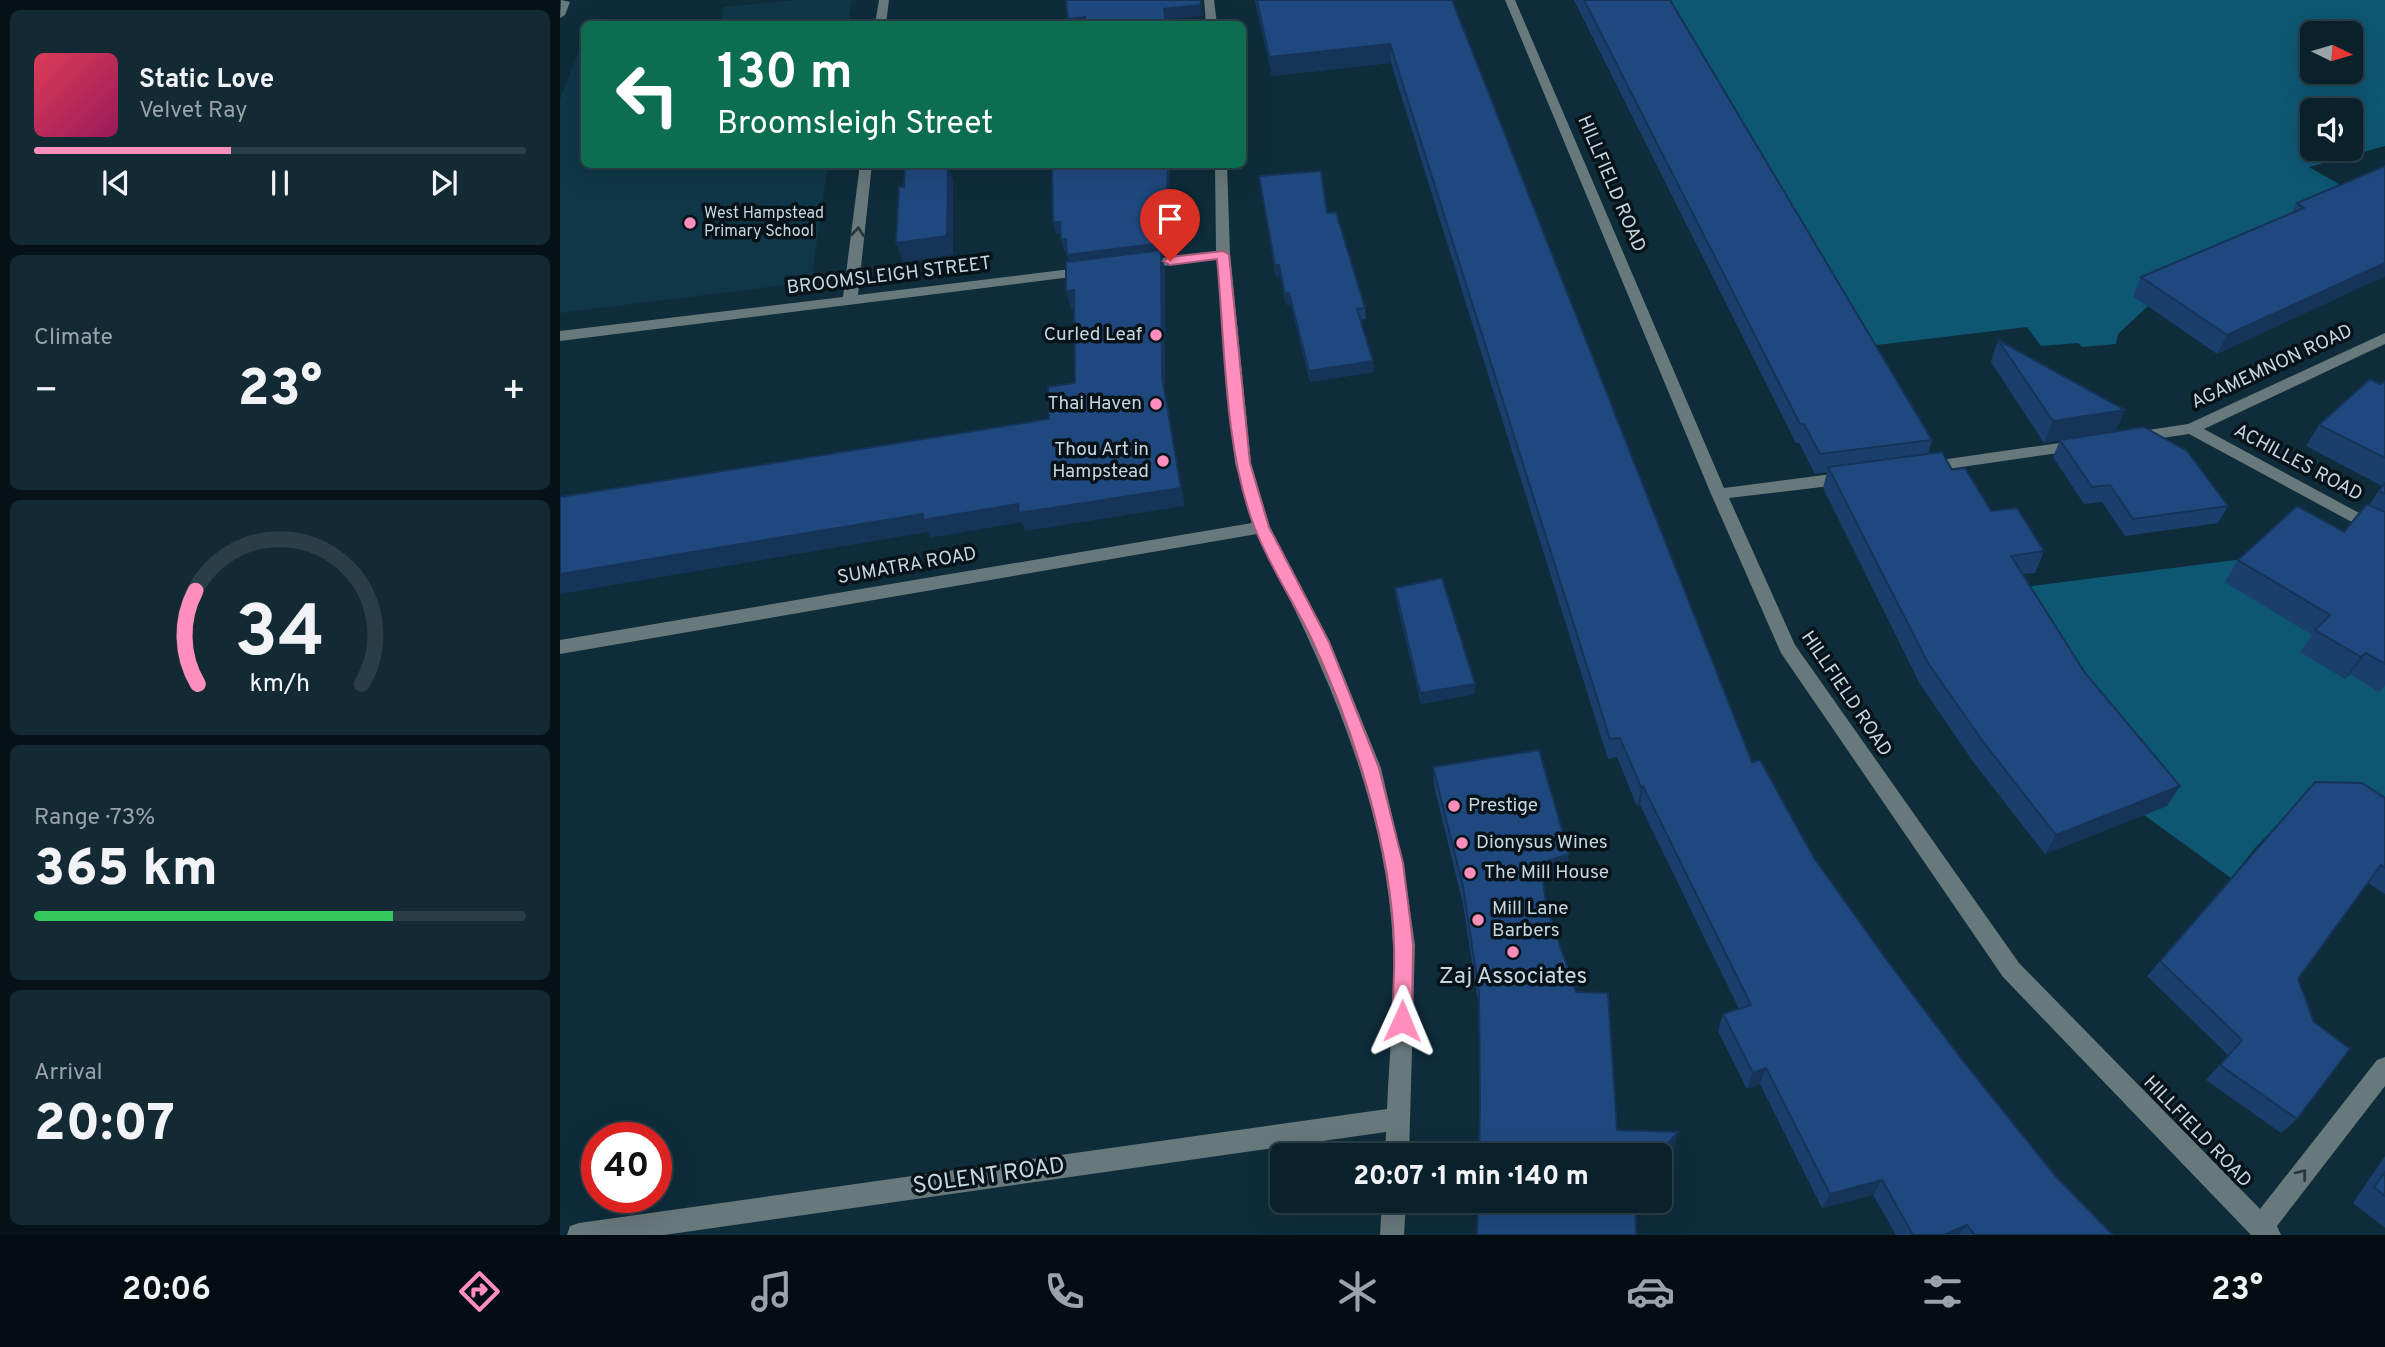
<!DOCTYPE html>
<meta charset="utf-8">
<style>
body{margin:0;font-family:Overpass,sans-serif;background:#132934;color:#f1f3f6;height:100vh;display:flex;flex-direction:column;font-size:26px;white-space:nowrap}
*{box-sizing:border-box;margin:0}
p{font-size:23px;color:#99a3a9}
.icon{flex:none;width:38px;height:38px;fill:none;stroke:currentColor;stroke-width:2;stroke-linecap:round;stroke-linejoin:round}
.map{position:relative;flex:1;overflow:hidden}
.drawer{display:flex;flex-direction:column;gap:10px;padding:10px;background:#061218;width:560px}
.drawer>*{flex:none}
.top-card{position:absolute;left:21px;top:21px;width:665px;height:147px;border-radius:10px;box-shadow:0 7px 28px #0002,0 0 0 2px #2a3e48;background:#0b6e4f;color:#fff;overflow:hidden}
.needle{width:46px;rotate:95deg}
.tools{position:absolute;left:1740px;top:21px;display:grid;gap:14px}
.tools a{display:grid;place-items:center;width:63px;height:63px;border-radius:10px;background:#0a212c;box-shadow:0 7px 28px #0002,0 0 0 2px #2a3e48;font-size:35px}
.speed{position:absolute;left:21px;top:1122px;display:flex;gap:14px;font-size:35px;font-weight:700;text-align:center}
.speed>*{display:grid;place-content:center;width:91px;height:91px;border-radius:50%;background:#0a212c;box-shadow:0 7px 28px #0002,0 0 0 2px #2a3e48;line-height:1}
.speed .limit{border:10px solid #d22;background:#fff;color:#111}
.pin{position:absolute;display:grid;place-items:center;width:60px;height:60px;color:#fff;margin:-72px -30px;border-radius:50% 50% 50% 0;rotate:-45deg;box-shadow:0 0 7px #0007}
.pin .icon{rotate:45deg}
.me{position:absolute;width:77px;margin:-38px;rotate:1deg;stroke-linejoin:round;filter:drop-shadow(0 0 5px #0008)}
.turn{display:flex;align-items:center;gap:24px;height:147px;padding:0 21px;font-size:32px}
.turn .icon{width:91px;height:91px;stroke-width:2.5}
.turn b{display:block;font-size:49px;line-height:60px}
.big{font-size:52px;font-weight:800;line-height:1.1}
.drawer .widget{flex:1;display:flex;flex-direction:column;justify-content:center;gap:10px;min-width:0;padding:0 24px;border-radius:10px;background:#132934}
.drawer .dial{align-items:center;gap:0}
.dial svg{height:182px;overflow:visible;fill:none;stroke:#2a3e48;stroke-width:7;stroke-linecap:round;text-anchor:middle}
.dial text{fill:#f1f3f6;stroke:none}
.song{display:flex;align-items:center;gap:21px}
.cover{width:84px;height:84px;border-radius:10px;background:linear-gradient(135deg,hsl(350 70% 55%),hsl(330 70% 35%))}
.played{height:7px;border-radius:4px;background:linear-gradient(90deg,#fe8ebb 40%,#2a3e48 40%)}
.keys{display:flex;justify-content:space-around;direction:ltr}
.heat{display:flex;justify-content:space-between;align-items:center;font-size:38px;direction:ltr}
.charge{height:10px;border-radius:5px;background:linear-gradient(90deg,#34c759 73%,#2a3e48 0)}
.trip{position:absolute;left:710px;top:1143px;width:402px;height:70px;border-radius:10px;background:#0a212c;box-shadow:0 7px 28px #0002,0 0 0 2px #2a3e48;font-weight:800;line-height:70px;text-align:center}
.dock{display:flex;height:112px;justify-content:space-around;align-items:center;background:#040d12;color:#99a3a9}
.dock .icon{width:49px;height:49px}
.dock .active{color:#fe8ebb}
.dock b{font-size:32px;color:#f1f3f6}
main{display:flex;flex:1;min-height:0}
.map>svg:first-child{display:block}
.built{fill:#0f3748}
.green{fill:#0d5773;fill-rule:evenodd}
.lines{fill:none;stroke-linecap:round;stroke-linejoin:round}
.minor{fill:#68797b;fill-rule:evenodd}
.wall{fill:#1b3f6c}
.shaded-wall{fill:#163358}
.building{fill:#1f497e;stroke:#163358;stroke-width:2}
.oneway{stroke:#29373b}
.route{fill:#fe8ebb;stroke:#a55c7a;stroke-width:2}
.poi-dot{fill:#fe8ebb;stroke:#071319;stroke-width:2.5}
.labels{text-anchor:middle;dominant-baseline:central;stroke-width:7;stroke-linejoin:round;paint-order:stroke}
.far-poi-label{font-size:16px;fill:#c6d6df;stroke:#071319;text-anchor:start}
.street-label{font-size:19px;fill:#c6d6df;stroke:#071319}
.poi-label{font-size:19px;fill:#c6d6df;stroke:#071319;text-anchor:start}
.near-poi-label{font-size:23px;fill:#c6d6df;stroke:#071319}
.near-street-label{font-size:23px;fill:#c6d6df;stroke:#071319}
</style>
<main>
<section class="drawer">
<div class="widget">
<div class="song"><i class="cover"></i><div><b>Static Love</b><p>Velvet Ray</p></div></div>
<div class="played"></div>
<div class="keys"><svg class="icon" aria-label="previous" viewBox="0 0 24 24"><path d="M18 5L8 12l10 7zM5 5v14"/></svg><svg class="icon" aria-label="pause" viewBox="0 0 24 24"><path d="M8 5v14M16 5v14"/></svg><svg class="icon" aria-label="next" viewBox="0 0 24 24"><path d="M6 5l10 7-10 7zM19 5v14"/></svg></div>
</div>
<div class="widget"><p>Climate</p>
<div class="heat"><a>−</a><b class="big">23°</b><a>+</a></div>
</div>
<div class="widget dial"><svg viewBox="0 0 100 80">
<path d="M14 69A42 42 0 1 1 86 69"/>
<path d="M14 69A42 42 0 0 1 13 28" stroke="#fe8ebb"/>
<text x="50" y="56" font-size="32" font-weight="700">34</text>
<text x="50" y="72" font-size="11">km/h</text>
</svg></div>
<div class="widget"><p>Range · 73%</p><b class="big">365 km</b><div class="charge"></div></div>
<div class="widget"><p>Arrival</p><b class="big">20:07</b></div>
</section>
<div class="map">
<svg width="1825" height="1235" viewBox="0 0 1825 1235">
<rect width="100%" height="100%" fill="#0e2c3a"/>
<g class="built">
<polygon points="235,0 292,0 288,24 160,24 164,7"/>
<polygon points="22,43 24,43 24,164 268,165 251,282 0,313 0,99"/>
</g>
<g class="green">
<path d="M1098,0H1825V146L1749,167L1805,199L1574,296L1588,306L1558,334L1556,344L1522,347L1518,343L1481,346L1467,327L1300,347ZM1752,33H1790V72H1752ZM1752,110H1790V149H1752Z"/>
<polygon points="1691,558 1755,636 1741,652 1785,678 1790,674 1825,685 1825,824 1742,799 1695,848 1671,878 1584,815 1449,589"/>
</g>
<g class="lines">
<g class="minor">
<polygon points="1,0 10,2 5,15 0,18"/>
<polygon points="319,0 329,0 326,24 315,24"/>
<polygon points="644,0 654,0 657,24 646,24"/>
<polygon points="945,0 955,0 1164,488 1287,472 1295,478 1287,484 1169,498 1235,645 1459,963 1700,1209 1817,1060 1825,1057 1825,1086 1717,1226 1721,1235 1691,1235 1443,977 1221,653 1151,494"/>
<polygon points="300,164 312,164 298,295 527,267 534,271 527,275 0,341 0,331 283,297"/>
<path d="M655,164H667L670,254L691,463L710,527L770,642L821,768L843,863L855,945L849,1155H825L826,1132L104,1235H7L10,1226L19,1223L827,1109C829,1056 836,997 833,945C826,797 763,663 697,534L0,654V640L692,523L675,463L657,259L579,269L572,265L579,261L656,251Z"/>
<polygon points="1825,333 1825,344 1644,429 1825,527 1825,540 1629,434 1575,442 1567,437 1575,432 1628,424"/>
<polygon points="1520,440 1528,445 1526,449 1367,472 1359,467 1367,462"/>
<polygon points="822,1200 846,1200 844,1235 820,1235"/>
</g>
</g>
<g class="wall">
<polygon points="695,0 892,0 1192,762 1254,858 1326,959 1403,1061 1497,1178 1553,1235 1336,1235 1313,1195 1262,1208 1200,1084 1187,1089 1158,1031 1163,1014 1179,1009 1080,805 1077,806 1057,757 1048,759 831,63 712,76"/>
<polygon points="1014,0 1110,0 1372,440 1368,454 1392,470 1431,511 1484,551 1475,573 1463,574 1525,673 1620,786 1607,806 1485,854 1414,763 1360,684 1263,488 1267,472 1255,474 1239,443 1236,443"/>
<polygon points="1825,166 1825,276 1657,354 1573,296 1581,277 1732,212 1737,203"/>
<polygon points="699,176 767,213 805,308 806,319 800,320 813,361 814,372 750,382 731,305 726,305 720,276 716,277"/>
<polygon points="1438,340 1565,410 1555,432 1668,506 1658,523 1565,536 1542,502 1524,504 1493,457 1500,440 1484,443 1431,362"/>
<polygon points="1825,381 1825,685 1819,692 1790,674 1785,679 1740,652 1752,635 1665,582 1678,560 1784,532 1809,505 1822,486 1746,446 1759,425"/>
<polygon points="835,588 915,684 915,694 861,704 836,599"/>
<polygon points="873,767 1007,873 983,880 986,905 1057,1130 1118,1132 1114,1148 920,1112 919,1009 903,904 874,786"/>
<polygon points="1825,798 1825,894 1808,883 1738,979 1754,1022 1737,1119 1721,1133 1646,1080 1668,1055 1587,976 1600,961"/>
<polygon points="1825,1156 1825,1228 1793,1203"/>
</g>
<g class="shaded-wall">
<polygon points="641,0 643,16 606,20 606,24 604,9"/>
<polygon points="525,17 526,24 509,24 508,19"/>
<polygon points="830,44 831,63 712,76 709,57"/>
<polygon points="388,164 393,180 393,255 343,262 336,243"/>
<polygon points="608,164 610,164 608,235 605,238 605,255 602,255 605,268 605,395 625,506 465,531 462,522 370,538 368,532 0,594 0,574 363,514 621,488 510,266 507,255 602,226"/>
<polygon points="493,222 500,222 503,233 496,234"/>
<polygon points="506,239 509,251 504,252 501,240"/>
<polygon points="1825,263 1825,276 1657,354 1667,335"/>
<polygon points="715,265 719,265 720,276 716,277"/>
<polygon points="514,290 519,308 511,309 506,291"/>
<polygon points="729,293 731,305 726,305 725,294"/>
<polygon points="813,361 814,372 750,382 749,371"/>
<polygon points="1565,410 1555,432 1484,443 1493,421"/>
<polygon points="1806,653 1790,674 1785,679 1801,657"/>
<polygon points="915,684 915,694 861,704 860,693"/>
<polygon points="1083,786 1080,805 1077,806 1081,787"/>
<polygon points="1620,786 1607,806 1485,854 1496,835"/>
<polygon points="1009,854 1007,873 979,881 981,863"/>
<polygon points="1206,1068 1200,1084 1187,1089 1193,1073"/>
<polygon points="1118,1132 1114,1148 1101,1163 1101,1155 1098,1155"/>
<polygon points="1322,1180 1313,1195 1262,1208 1270,1194"/>
<polygon points="1407,1225 1398,1235 1383,1235"/>
</g>
<g class="building">
<polygon points="506,0 641,0 641,5 604,9 606,22 609,22 609,24 525,24 525,17 508,19"/>
<polygon points="697,0 892,0 1192,762 1200,760 1254,858 1326,959 1403,1061 1497,1178 1553,1235 1415,1235 1407,1225 1383,1235 1353,1235 1322,1180 1270,1194 1206,1068 1193,1073 1163,1014 1191,1005 1083,786 1081,787 1060,738 1050,739 830,44 709,57"/>
<polygon points="1024,0 1110,0 1372,440 1260,454 1244,424 1240,424"/>
<polygon points="372,164 388,164 387,236 336,243 339,187 344,187 345,168"/>
<polygon points="492,164 608,164 606,223 602,226 602,243 507,255 506,239 501,240 500,222 493,222"/>
<polygon points="1825,166 1825,263 1667,335 1581,277 1744,208 1737,203"/>
<polygon points="761,171 767,213 776,212 805,308 797,309 813,361 749,371 729,293 725,294 719,265 715,265 699,176"/>
<polygon points="601,250 602,377 621,488 459,513 458,504 363,520 363,514 0,574 0,497 489,419 488,387 515,383 514,290 506,291 506,262"/>
<polygon points="1438,340 1565,410 1493,421"/>
<polygon points="1810,379 1820,384 1825,381 1825,458 1759,425"/>
<polygon points="1584,427 1627,451 1668,506 1573,519 1550,485 1532,487 1500,440"/>
<polygon points="1382,452 1392,470 1405,468 1431,511 1457,508 1484,551 1451,556 1525,673 1620,786 1496,835 1424,743 1368,663 1268,467"/>
<polygon points="1825,483 1825,494 1819,491"/>
<polygon points="1807,504 1825,512 1825,664 1806,653 1801,657 1755,630 1770,615 1678,560 1737,506 1784,532"/>
<polygon points="882,578 915,684 860,693 835,588"/>
<polygon points="979,750 1009,854 981,863 986,905 1016,992 1048,993 1057,1130 1118,1132 1098,1155 919,1155 920,1103 919,992 903,886 873,767"/>
<polygon points="1755,782 1802,783 1825,798 1825,868 1821,865 1738,979 1754,1022 1790,1049 1737,1119 1660,1065 1682,1040 1600,961"/>
<polygon points="1825,1172 1825,1196 1814,1187"/>
<polygon points="918,1200 1075,1200 1076,1235 917,1235"/>
</g>
<defs><path id="oneway-chevron" d="M-2-3.5L2.5 0L-2 3.5" fill="none" stroke-width="1.6" stroke-linecap="round" stroke-linejoin="round" transform="scale(1.75)"/></defs>
<g class="oneway">
<use href="#oneway-chevron" transform="translate(298 232) rotate(-84)"/>
<use href="#oneway-chevron" transform="translate(1742 1174) rotate(-52)"/>
</g>
<path class="route" d="M663,251L669,254L690,463L709,527L769,642L819,768L843,863L850,918L853,945L852,1021L849,1027L842,1030L835,1027L832,1021C833,996 835,971 834,946C832,850 793,727 752,640C734,602 709,566 694,526C664,448 665,343 657,259L610,265L603,261L610,257Z"/>
<g class="poi-dot">
<circle cx="130" cy="223" r="7"/>
<circle cx="596" cy="335" r="7"/>
<circle cx="596" cy="404" r="7"/>
<circle cx="603" cy="461" r="7"/>
<circle cx="894" cy="806" r="7"/>
<circle cx="902" cy="843" r="7"/>
<circle cx="910" cy="873" r="7"/>
<circle cx="918" cy="920" r="7"/>
<circle cx="953" cy="952" r="7"/>
</g>
<g class="labels">
<g class="far-poi-label">
<text x="144" y="214">West Hampstead<tspan x="144" dy="18">Primary School</tspan></text>
</g>
<g class="street-label">
<text transform="translate(1051 184) rotate(67)">HILLFIELD ROAD</text>
<text transform="translate(329 276) rotate(-7)">BROOMSLEIGH STREET</text>
<text transform="translate(1712 367) rotate(-25)">AGAMEMNON ROAD</text>
<text transform="translate(1738 463) rotate(28)">ACHILLES ROAD</text>
<text transform="translate(347 566) rotate(-10)">SUMATRA ROAD</text>
<text transform="translate(1286 694) rotate(56)">HILLFIELD ROAD</text>
<text transform="translate(1637 1132) rotate(46)">HILLFIELD ROAD</text>
</g>
<g class="poi-label">
<text x="582" y="335" text-anchor="end">Curled Leaf</text>
<text x="582" y="404" text-anchor="end">Thai Haven</text>
<text x="589" y="450" text-anchor="end">Thou Art in<tspan x="589" dy="22">Hampstead</tspan></text>
<text x="908" y="806">Prestige</text>
<text x="916" y="843">Dionysus Wines</text>
<text x="924" y="873">The Mill House</text>
<text x="932" y="909">Mill Lane<tspan x="932" dy="22">Barbers</tspan></text>
</g>
<g class="near-poi-label">
<text x="953" y="977">Zaj Associates</text>
</g>
<g class="near-street-label">
<text transform="translate(429 1177) rotate(-8)">SOLENT ROAD</text>
</g>
</g>
</svg>
<div class="tools">
<a><svg class="needle" viewBox="-14 -14 28 28"><path d="M0-13l5 13h-10z" fill="#e53935"/><path d="M0 13l5-13h-10z" fill="#99a3a9"/></svg></a>
<a><svg class="icon" aria-label="sound" viewBox="0 0 24 24"><path d="M4 9h4l5-4v14l-5-4H4zM17 9q2 3 0 6"/></svg></a>
</div>
<div class="speed"><div class="limit">40</div></div>
<div class="pin" style="left:610px;top:261px;background:#d93025"><svg class="icon" aria-label="arrive" viewBox="0 0 24 24"><path d="M6 21V4h12l-3 4 3 4H6"/></svg></div>
<svg class="me" style="left:842px;top:1021px" viewBox="-20 -20 40 40"><path d="M0-17L14 15 0 8-14 15z" fill="#fe8ebb" stroke="#fff" stroke-width="4"/></svg>
<div class="trip">20:07 · 1 min · 140 m</div>
<div class="top-card">
<div class="turn"><svg class="icon" aria-label="left" viewBox="0 0 24 24"><path d="M17 20v-9H6M10 6l-5 5 5 5"/></svg><div><b>130 m</b>Broomsleigh Street</div></div>
</div>
</div>
</main>
<nav class="dock">
<b>20:06</b>
<svg class="icon active" aria-label="directions" viewBox="0 0 24 24"><path d="M12 3l9 9-9 9-9-9zM9 14v-3h6M13 9l2 2-2 2"/></svg>
<svg class="icon" aria-label="music" viewBox="0 0 24 24"><path d="M9 18V5l10-2v13"/><circle cx="6" cy="18" r="3"/><circle cx="16" cy="16" r="3"/></svg>
<svg class="icon" aria-label="phone" viewBox="0 0 24 24"><path d="M5 4h4l2 5-3 2q2 4 5 5l2-3 5 2v4C11 20 4 13 5 4z"/></svg>
<svg class="icon" aria-label="climate" viewBox="0 0 24 24"><path d="M12 3v18M4 7l16 10M4 17L20 7"/></svg>
<svg class="icon" aria-label="car" viewBox="0 0 24 24"><path d="M5 17H2v-5l4-1 3-4h7l3 4 3 1v5h-3M9 17h6M6 11h13"/><circle cx="7" cy="17" r="2"/><circle cx="17" cy="17" r="2"/></svg>
<svg class="icon" aria-label="filters" viewBox="0 0 24 24"><path d="M4 7h16M4 17h16"/><circle cx="9" cy="7" r="2"/><circle cx="15" cy="17" r="2"/></svg>
<b>23°</b>
</nav>
